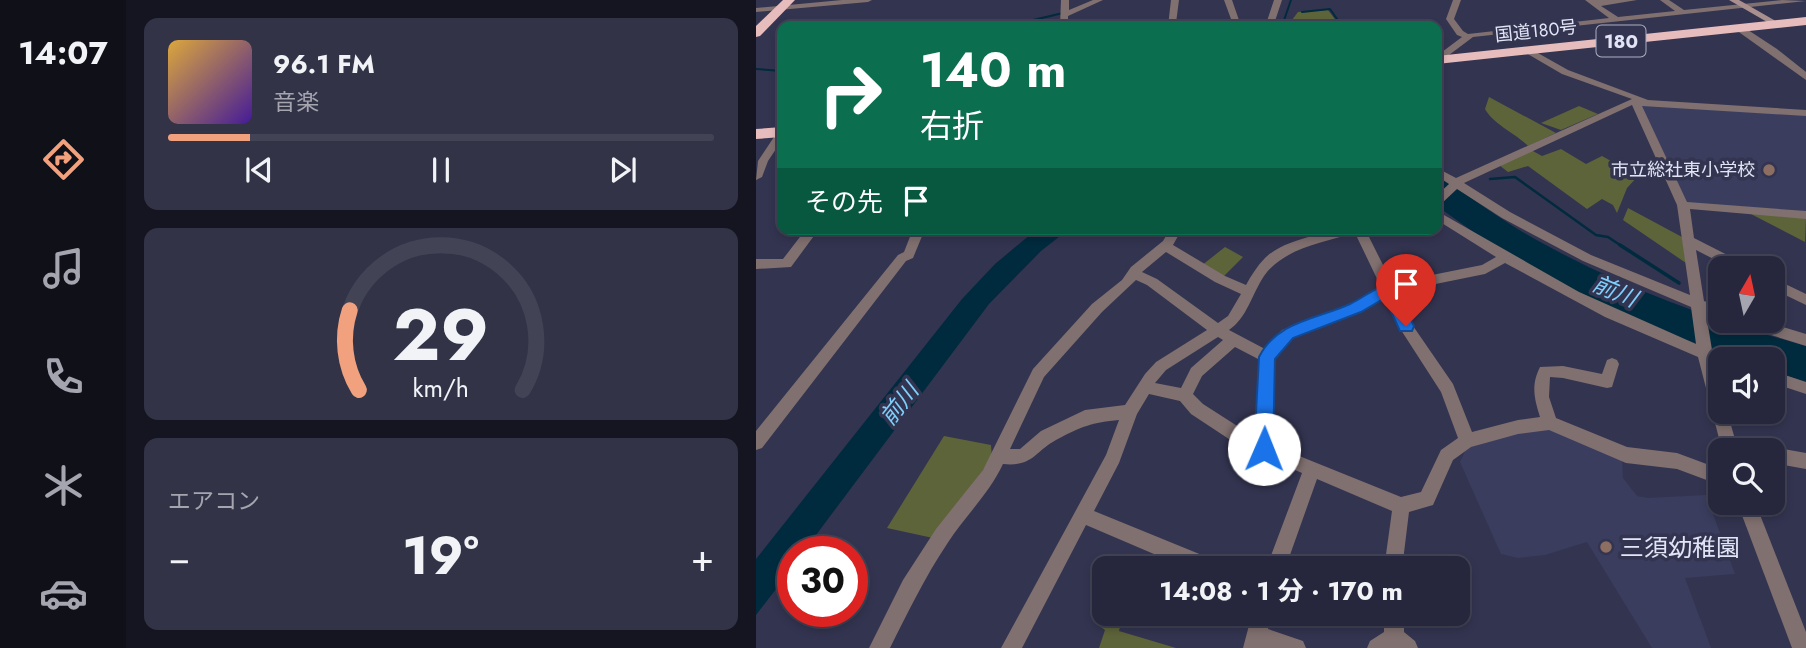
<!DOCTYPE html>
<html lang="ja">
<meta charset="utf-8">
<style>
body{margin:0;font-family:Jost,"Noto Sans JP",sans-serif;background:#323347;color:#f1f3f6;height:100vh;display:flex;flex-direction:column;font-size:26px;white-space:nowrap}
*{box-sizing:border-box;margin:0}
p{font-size:23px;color:#a4a5af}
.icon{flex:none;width:38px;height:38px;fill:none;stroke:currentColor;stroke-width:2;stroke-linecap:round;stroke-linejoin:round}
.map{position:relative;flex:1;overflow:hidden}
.side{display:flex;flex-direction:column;gap:18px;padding:18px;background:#151521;width:630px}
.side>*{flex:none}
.banner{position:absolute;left:21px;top:21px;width:665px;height:214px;border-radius:14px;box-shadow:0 4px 10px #0003,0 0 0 2px #424456;background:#0b6e4f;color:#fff;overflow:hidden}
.needle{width:46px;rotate:9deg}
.controls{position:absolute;left:952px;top:256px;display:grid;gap:14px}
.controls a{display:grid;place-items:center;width:77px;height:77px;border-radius:14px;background:#26273c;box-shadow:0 4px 10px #0003,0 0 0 2px #424456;font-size:35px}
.speed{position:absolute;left:21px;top:536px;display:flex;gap:14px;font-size:35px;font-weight:700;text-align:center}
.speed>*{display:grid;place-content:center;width:91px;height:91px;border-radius:50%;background:#26273c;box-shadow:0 4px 10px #0003,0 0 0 2px #424456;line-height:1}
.speed .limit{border:10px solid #d22;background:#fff;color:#111}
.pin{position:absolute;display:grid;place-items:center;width:60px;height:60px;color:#fff;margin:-72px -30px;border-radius:50% 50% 50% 0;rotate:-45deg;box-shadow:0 0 7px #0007}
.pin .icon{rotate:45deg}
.me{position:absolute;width:77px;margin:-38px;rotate:1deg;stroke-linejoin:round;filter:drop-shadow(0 0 5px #0008)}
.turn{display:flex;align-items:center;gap:24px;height:147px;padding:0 28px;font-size:32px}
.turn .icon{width:91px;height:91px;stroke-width:2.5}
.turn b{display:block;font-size:49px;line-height:60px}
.then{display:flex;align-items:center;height:66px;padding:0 28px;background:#0003;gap:14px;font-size:26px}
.big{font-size:52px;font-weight:700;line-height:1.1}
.side .card{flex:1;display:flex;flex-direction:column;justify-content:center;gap:10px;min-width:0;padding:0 24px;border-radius:14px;background:#323347}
.side .dial{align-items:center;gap:0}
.dial svg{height:182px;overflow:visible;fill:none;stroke:#424456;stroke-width:7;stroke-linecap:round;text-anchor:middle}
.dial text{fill:#f1f3f6;stroke:none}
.song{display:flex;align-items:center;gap:21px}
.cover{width:84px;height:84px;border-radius:10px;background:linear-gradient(135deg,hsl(40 70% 55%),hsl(260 70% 35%))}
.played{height:7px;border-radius:4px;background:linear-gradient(90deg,#f1a17d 15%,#424456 15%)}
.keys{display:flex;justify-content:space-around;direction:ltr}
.heat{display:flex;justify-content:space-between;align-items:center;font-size:38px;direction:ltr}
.trip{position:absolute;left:336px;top:556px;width:378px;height:70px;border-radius:14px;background:#26273c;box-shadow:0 4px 10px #0003,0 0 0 2px #424456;font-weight:700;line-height:70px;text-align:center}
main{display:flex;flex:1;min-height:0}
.menu{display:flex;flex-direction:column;width:126px;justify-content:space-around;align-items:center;background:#0f1018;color:#a4a5af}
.menu .icon{width:49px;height:49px}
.menu .on{color:#f1a17d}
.menu b{font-size:32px;color:#f1f3f6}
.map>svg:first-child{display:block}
.built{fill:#3b3d5f}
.green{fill:#5e643a}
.water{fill:#002b3e}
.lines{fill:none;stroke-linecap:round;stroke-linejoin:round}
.stream-far2{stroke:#002b3e;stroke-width:2}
.stream-far1{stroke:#002b3e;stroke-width:2.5}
.stream{stroke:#002b3e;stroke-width:3.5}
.street{fill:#817070;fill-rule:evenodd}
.secondary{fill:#aa8f8f;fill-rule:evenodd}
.highway{fill:#e7bcbd;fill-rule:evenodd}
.route{fill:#1a73e8;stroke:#114b97;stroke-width:2}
.education-dot{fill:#8d6e63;stroke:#333450;stroke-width:2.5}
.labels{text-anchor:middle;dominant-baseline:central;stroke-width:7;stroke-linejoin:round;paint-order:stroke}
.far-street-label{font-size:18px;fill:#e2e4f6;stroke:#333450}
.far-poi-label{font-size:18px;fill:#e2e4f6;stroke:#333450;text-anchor:end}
.shield{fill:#333450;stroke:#aeafc4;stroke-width:2}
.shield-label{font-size:19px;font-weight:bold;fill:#e2e4f6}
.water-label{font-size:23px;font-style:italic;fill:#7ecffb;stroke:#333450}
.near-poi-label{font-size:24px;fill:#e2e4f6;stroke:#333450;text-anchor:start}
</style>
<main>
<nav class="menu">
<b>14:07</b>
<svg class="icon on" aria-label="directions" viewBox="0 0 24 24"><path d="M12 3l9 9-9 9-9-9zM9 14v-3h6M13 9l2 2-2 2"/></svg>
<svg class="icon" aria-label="music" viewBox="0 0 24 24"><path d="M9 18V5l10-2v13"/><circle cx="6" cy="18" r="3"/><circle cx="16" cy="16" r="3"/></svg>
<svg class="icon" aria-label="phone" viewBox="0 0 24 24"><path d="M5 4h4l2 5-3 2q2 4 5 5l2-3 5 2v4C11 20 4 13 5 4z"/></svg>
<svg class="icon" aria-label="climate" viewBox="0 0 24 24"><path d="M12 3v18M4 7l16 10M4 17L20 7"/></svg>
<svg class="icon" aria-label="car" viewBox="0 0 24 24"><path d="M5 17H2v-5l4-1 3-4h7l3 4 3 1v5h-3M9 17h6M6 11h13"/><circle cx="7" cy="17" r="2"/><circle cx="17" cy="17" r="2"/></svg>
</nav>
<section class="side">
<div class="card">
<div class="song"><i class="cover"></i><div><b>96.1 FM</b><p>音楽</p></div></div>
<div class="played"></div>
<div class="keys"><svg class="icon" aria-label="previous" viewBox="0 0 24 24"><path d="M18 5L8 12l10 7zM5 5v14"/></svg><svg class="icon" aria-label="pause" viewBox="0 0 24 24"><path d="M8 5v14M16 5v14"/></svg><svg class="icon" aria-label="next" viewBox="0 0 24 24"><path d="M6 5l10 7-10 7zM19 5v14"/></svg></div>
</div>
<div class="card dial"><svg viewBox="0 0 100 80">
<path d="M14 69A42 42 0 1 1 86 69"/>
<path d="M14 69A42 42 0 0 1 10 34" stroke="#f1a17d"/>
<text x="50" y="56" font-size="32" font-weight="700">29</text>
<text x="50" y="72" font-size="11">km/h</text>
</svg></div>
<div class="card"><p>エアコン</p>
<div class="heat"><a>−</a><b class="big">19°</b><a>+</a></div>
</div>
</section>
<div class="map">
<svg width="1050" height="648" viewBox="0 0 1050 648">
<rect width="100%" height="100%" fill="#333450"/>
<g class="built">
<polygon points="883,104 1050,115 1050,213 932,204"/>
<polygon points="788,426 866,457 867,478 881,496 892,498 950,495 979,574 929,578 955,648 896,648 831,542 789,555 762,558 745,554 704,462 712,445"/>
</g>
<g class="green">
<polygon points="572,10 584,26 536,26 536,20 542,12"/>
<path d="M733,97L800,133L772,146C759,133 737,124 729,109Z"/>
<polygon points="823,106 842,114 805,130 785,123"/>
<polygon points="805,149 830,164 846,156 882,176 871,188 861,213 857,205 846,199 831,209 772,166 752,172 743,165 775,150 786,156"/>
<polygon points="872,208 926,237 930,263 867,220"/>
<polygon points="993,213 1050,218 1049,242"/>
<polygon points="469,247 487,257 466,278 445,266"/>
<polygon points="188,436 235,445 236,458 177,538 131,528"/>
<polygon points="348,609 348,614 367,614 363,631 420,648 343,648 349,630 341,624"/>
</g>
<g class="water">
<path d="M681,174C707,192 733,211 760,228C846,280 954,320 1050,346V382L1017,371V359H983L922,337L854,307L792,277L723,236L681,206Z"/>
<polygon points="281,229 313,229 285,251 233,304 48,551 37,551 37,567 0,615 0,559 206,299 239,264"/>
</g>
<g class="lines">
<g class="stream-far2">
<polyline points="546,12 574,9 586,26"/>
<polyline points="252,26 307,13"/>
<polyline points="526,26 535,0"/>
<polyline points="0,69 26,71"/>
</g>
<polyline class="stream-far1" points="734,179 759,177 840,235 852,237 867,247"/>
<g class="stream">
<polyline points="864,245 923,283"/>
<polyline points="954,300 964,303"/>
</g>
<g class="street">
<polygon points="86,0 116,0 112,2 0,12 0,8"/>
<polygon points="305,0 313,0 313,10 337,0 347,0 312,16 312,26 304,26"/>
<polygon points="415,0 423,0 420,23 475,19 468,0 476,0 485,26 477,26 476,24 412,26"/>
<polygon points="518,0 526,0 519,21 521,26 513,26 511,21"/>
<polygon points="697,0 705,0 698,19 707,31 712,34 853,18 829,0 881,0 845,6 862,17 919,11 904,0 913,0 928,10 1026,0 1050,1 717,37 693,55 692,60 688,63 684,60 686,52 706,37 701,35 690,19"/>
<polygon points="366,24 386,24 390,26 362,26"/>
<polygon points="980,26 986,26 1021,49 1050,72 1050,80 980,30"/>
<path d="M773,48L812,70L892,100L1050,110V116L886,106L931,202L1050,211V219L934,209L938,238L991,265L992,268H975L940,250L948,301L964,307V318L950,313L956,350L969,355L971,359H964V365L958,363L964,386V411H971L982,450H966L942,357L849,317L749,263L729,274L640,292L655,323L697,384L716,432L762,420L784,417C778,398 775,385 784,367L807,366L846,374L851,360L856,358L861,360L863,364L856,387L851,388L807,378L794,377L793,397L800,418L871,447L921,453L964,469V485L921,469L870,463L793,430L762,434L715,447L697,460L677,505L653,512L646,569H628L636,511L561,479L529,569H510L546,473L485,447L435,414L424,401L393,394L381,414L363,463L338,511L463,562L465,569H433L330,525L266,648H245L350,455L363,420C337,422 324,427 300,440C278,452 277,467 247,464C233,494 209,516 191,544C169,577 152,612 134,648H113L147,580L180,529L227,470L277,369L336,304L366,280L375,267L407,241L414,229H426L417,245L469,276L490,285C495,276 501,266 509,258C529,238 582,229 609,229L636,283L726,265L740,257L681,220V211L823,292L940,344L935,307L827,261L746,218L701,189L685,204L681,205V195L693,184L681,176V168L700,178L876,99L806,74L770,53V49ZM876,105L921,205L934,295L835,255L754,212L708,183ZM599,233L625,287L595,304L526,330L509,349L473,330C491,318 496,294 508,276C528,248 568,242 599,233ZM410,252L459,282L485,294L472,316L462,323L401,279L386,272ZM380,280L391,285L451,330L400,362L389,374L369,405L329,410L285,431L264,449H254L288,377L346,312ZM629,297L645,330L685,392L702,438L685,450L665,492L645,497L516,445L518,359L536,338L605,312ZM462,337L467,340L435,368L425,388L399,383L410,370ZM479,347L504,360L500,438L447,404L437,394L446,376Z"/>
<polygon points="26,130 26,140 12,161 6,177 0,180 2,161 22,131"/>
<polygon points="50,229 63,229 35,267 0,269 0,259 27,259"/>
<polygon points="157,229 169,229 157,258 150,261 6,448 0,450 0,431 142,255 148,252"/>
<polygon points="1017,278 1050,294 1050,305 1017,289"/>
<polygon points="978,320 1004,320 1050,334 1050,346 980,324"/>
<polygon points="1017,371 1050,382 1050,394 1017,383"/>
<polygon points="1017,447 1050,453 1050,469 1017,463 1017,450 1011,450"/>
<polygon points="981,502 999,502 1050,632 1050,648 1036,648"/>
<polygon points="496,614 516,614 512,629 547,641 550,648 487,648"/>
<polygon points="628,614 648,614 648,632 659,641 662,648 611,648 614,641 628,632"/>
</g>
<polygon class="secondary" points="973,0 983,0 1025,24 1018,26"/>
<g class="highway">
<polygon points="27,0 39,0 4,36 0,37 0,26"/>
<polygon points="1050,17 1050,25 681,64 681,56"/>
<polygon points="26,127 26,137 0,139 0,129"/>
</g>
</g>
<path class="route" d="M632,284L637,285L658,326L656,331H644L629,298L605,312L537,338L519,359L517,449L514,455L508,457L501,455L498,449L503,357C521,321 561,319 594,304C607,298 618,288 632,284Z"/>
<g class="education-dot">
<circle cx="1013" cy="170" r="7"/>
<circle cx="850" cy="547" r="7"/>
</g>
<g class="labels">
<g class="far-street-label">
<text transform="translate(780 31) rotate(-6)">国道180号</text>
</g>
<g class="far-poi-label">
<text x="999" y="170">市立総社東小学校</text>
</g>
<rect class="shield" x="840.5" y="25.5" width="49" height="31" rx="5"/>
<g class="shield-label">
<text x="865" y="41">180</text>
</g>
<g class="water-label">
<text transform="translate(859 291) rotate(23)">前川</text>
<text transform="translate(143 404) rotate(-52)">前川</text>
</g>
<g class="near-poi-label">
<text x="864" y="547">三須幼稚園</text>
</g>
</g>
</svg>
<div class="controls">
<a><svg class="needle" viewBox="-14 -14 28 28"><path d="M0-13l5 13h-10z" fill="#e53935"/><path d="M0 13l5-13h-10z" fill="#a4a5af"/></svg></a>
<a><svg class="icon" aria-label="sound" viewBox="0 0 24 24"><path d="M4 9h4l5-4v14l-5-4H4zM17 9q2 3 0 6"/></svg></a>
<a><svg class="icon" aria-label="search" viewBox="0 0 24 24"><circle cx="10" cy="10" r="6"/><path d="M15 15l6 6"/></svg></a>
</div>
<div class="speed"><div class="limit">30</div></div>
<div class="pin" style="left:650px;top:326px;background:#d93025"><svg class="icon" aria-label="arrive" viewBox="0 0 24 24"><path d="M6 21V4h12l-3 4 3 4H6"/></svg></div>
<svg class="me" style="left:508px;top:449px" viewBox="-20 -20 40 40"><circle r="19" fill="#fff"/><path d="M0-13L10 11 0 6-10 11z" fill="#1a73e8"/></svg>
<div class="trip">14:08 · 1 分 · 170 m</div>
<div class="banner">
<div class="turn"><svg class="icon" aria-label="right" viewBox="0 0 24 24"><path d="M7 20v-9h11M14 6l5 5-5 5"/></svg><div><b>140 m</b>右折</div></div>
<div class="then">その先<svg class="icon" aria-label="arrive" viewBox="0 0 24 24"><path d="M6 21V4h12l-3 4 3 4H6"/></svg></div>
</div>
</div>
</main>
